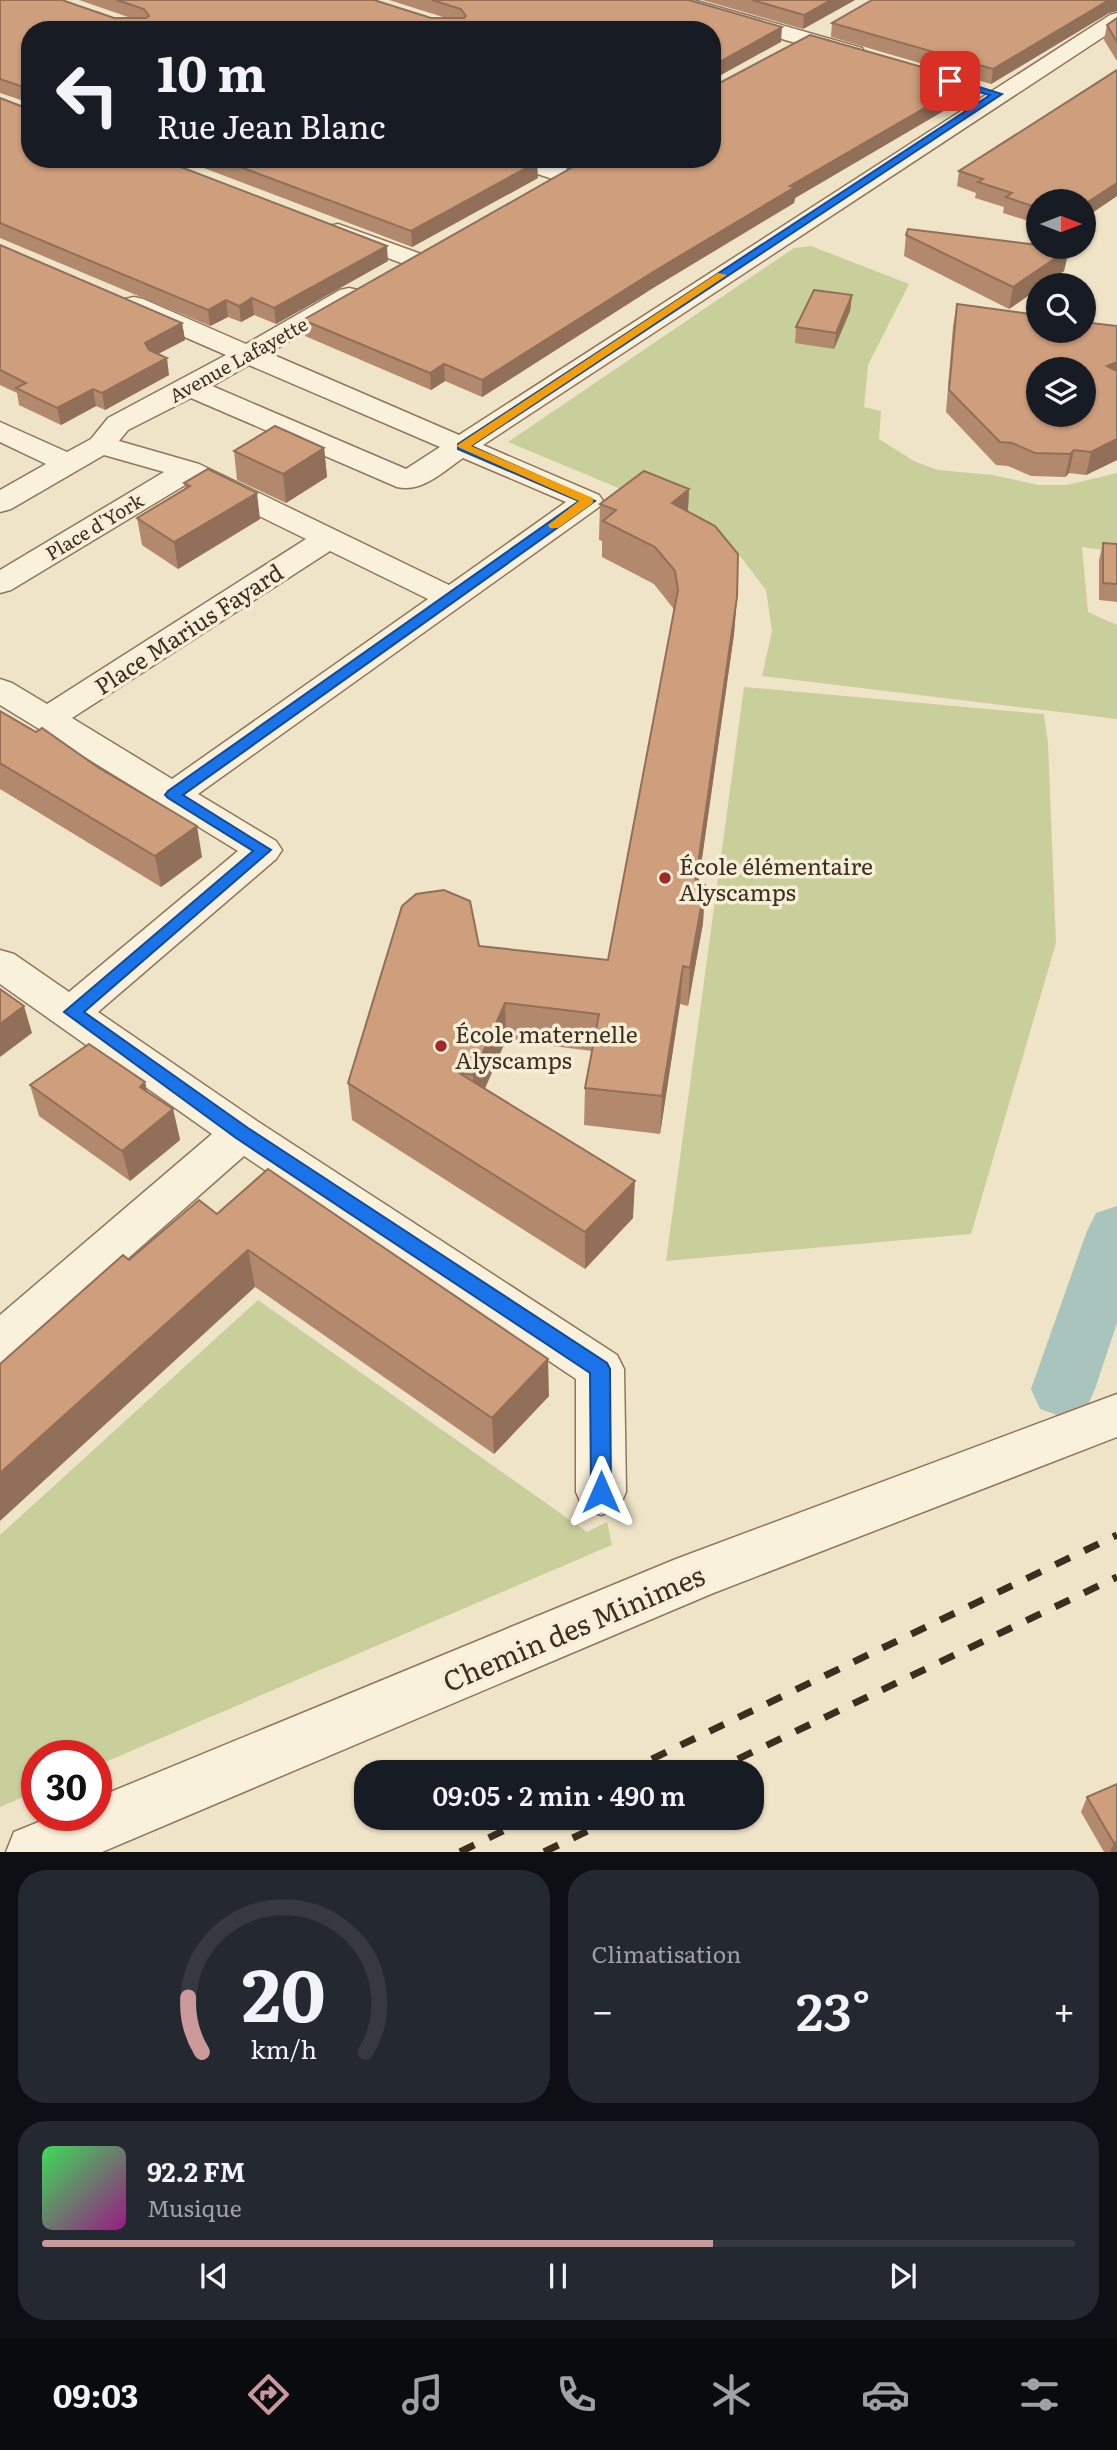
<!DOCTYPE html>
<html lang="fr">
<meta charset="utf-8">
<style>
body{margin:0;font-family:Literata,serif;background:#242831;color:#f1f3f6;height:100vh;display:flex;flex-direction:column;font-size:26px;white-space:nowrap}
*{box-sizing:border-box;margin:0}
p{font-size:23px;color:#9ea1a6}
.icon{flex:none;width:38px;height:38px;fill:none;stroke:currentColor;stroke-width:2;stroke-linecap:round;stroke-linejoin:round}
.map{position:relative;height:1852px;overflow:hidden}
.details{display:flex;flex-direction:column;gap:18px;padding:18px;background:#0d0f14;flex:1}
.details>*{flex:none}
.hud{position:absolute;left:21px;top:21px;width:700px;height:147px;border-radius:28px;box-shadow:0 2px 5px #0004;background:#171b24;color:#f1f3f6;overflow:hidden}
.needle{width:46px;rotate:90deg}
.tools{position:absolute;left:1026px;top:189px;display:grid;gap:14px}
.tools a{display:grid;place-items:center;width:70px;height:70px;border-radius:50%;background:#171b24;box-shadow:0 2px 5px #0004;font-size:35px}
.speed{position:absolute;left:21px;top:1740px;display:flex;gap:14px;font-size:35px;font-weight:700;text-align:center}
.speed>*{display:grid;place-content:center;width:91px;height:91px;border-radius:50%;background:#171b24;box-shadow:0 2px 5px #0004;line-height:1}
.speed .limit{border:10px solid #d22;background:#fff;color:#111}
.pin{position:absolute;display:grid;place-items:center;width:60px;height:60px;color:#fff;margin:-30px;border-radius:14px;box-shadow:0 4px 10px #0006}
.me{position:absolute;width:77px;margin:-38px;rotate:0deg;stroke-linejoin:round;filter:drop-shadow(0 0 5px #0008)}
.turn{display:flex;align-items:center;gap:24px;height:147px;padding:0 21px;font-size:32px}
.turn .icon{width:91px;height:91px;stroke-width:2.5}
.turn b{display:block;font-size:49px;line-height:60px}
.big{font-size:52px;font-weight:600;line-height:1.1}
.details .card{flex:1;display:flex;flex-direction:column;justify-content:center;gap:10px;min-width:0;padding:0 24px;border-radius:28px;background:#242831}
.details .dial{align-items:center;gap:0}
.dial svg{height:182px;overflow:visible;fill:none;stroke:#363941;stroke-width:7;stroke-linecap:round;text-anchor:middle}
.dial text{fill:#f1f3f6;stroke:none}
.song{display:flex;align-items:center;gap:21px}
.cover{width:84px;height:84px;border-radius:10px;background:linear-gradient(135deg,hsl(130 70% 55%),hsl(310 70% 35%))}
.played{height:7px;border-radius:4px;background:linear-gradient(90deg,#cc999b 65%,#363941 65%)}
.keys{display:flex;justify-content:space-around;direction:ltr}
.heat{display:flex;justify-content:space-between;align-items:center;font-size:38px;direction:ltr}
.details .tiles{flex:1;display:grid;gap:18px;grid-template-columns:1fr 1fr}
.card:last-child{grid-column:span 2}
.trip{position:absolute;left:354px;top:1760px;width:410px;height:70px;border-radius:28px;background:#171b24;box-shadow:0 2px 5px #0004;font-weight:600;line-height:70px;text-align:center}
.dock{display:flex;height:112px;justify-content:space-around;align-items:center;background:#090b0e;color:#9ea1a6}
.dock .icon{width:49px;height:49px}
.dock .active{color:#cc999b}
.dock b{font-size:32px;color:#f1f3f6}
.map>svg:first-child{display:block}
.green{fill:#c9cf9b}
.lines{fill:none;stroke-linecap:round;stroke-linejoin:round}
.canal{fill:#a9c4bc;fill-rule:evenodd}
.minor-casing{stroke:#8d765c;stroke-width:3}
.minor{fill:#faf1dc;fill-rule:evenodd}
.rail{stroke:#3d2e20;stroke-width:7;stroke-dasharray:16 16;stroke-linecap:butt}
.wall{fill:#b2896c}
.shaded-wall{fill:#916f58}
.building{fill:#cf9f7d;stroke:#916f58;stroke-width:2;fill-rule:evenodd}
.route{fill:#1a73e8;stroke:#114b97;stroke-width:2}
.slow{fill:#f59e0b}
.poi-dot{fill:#9e2a2b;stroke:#f7eed8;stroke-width:2.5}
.labels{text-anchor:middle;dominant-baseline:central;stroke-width:7;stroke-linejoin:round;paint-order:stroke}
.far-street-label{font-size:19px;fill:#3d2e20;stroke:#f7eed8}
.street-label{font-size:23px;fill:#3d2e20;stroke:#f7eed8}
.poi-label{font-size:23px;fill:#3d2e20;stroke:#f7eed8;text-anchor:start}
.near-street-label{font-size:28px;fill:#3d2e20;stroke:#f7eed8}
</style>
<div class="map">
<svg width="1117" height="1852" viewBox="0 0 1117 1852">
<rect width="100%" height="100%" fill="#f0e4c8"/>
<g class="green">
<polygon points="811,246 909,284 868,365 864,407 881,411 879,439 914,461 938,470 993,475 1039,485 1067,485 1117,473 1117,552 1082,547 1088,612 1117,625 1117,719 762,676 772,631 766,590 737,552 700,522 508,442 794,248"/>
<polygon points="744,687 1044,714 1048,743 1056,943 971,1234 666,1261"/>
<polygon points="258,1300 587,1532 607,1522 612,1545 96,1766 96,1755 37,1755 37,1791 0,1807 0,1535"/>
</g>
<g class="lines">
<polygon class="canal" points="1117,1206 1117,1323 1095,1389 1086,1409 1063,1417 1040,1409 1031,1389 1087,1231 1096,1213"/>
<defs>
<g id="minor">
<polygon points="661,0 693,0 862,48 865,53 862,58 846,58 664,4"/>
<path d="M1117,13V28L483,445L599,495L603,501L599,507L198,794L276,841L282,850L276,859L98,1012L257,1121L617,1355L624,1369L626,1492L619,1508L601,1515L583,1508L576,1492V1379L244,1156L16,1357L0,1363V1315L212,1134L0,984V950L14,954L69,992L238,851L0,705V679L12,683L47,704L306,539L190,482L11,590L0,593V570L164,472L104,455L11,509L0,512V490L46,464L0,442V422L67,452L91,439L108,418L226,355L125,311L121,305L125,299L134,297L143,299L246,344L340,290L349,288L358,290L362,296L358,302L269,353L459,435L1110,15ZM249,365L440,447L406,469L212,386ZM191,398L397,487C422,493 444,471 463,458L566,502L449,585L199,464L119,441L128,430ZM330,551L428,599L172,779L72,718Z"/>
<path d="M503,159C523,159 562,158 574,175L570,180L562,182L507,164Z"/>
<polygon points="338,224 421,254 425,259 421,264 412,267 329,236 326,231 329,226"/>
<polygon points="1117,1394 1117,1437 711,1594 102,1852 6,1852 14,1832 56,1815 96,1815 96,1798 676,1559"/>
</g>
</defs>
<use href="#minor" class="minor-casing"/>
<use href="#minor" class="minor"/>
<g class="rail">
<polyline points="623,1773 1117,1535"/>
<polyline points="709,1773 1117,1577"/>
<polyline points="460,1852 529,1818"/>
<polyline points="544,1852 614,1818"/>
</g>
</g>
<g class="wall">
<polygon points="0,0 114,18 131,18 79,0 374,0 431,18 446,18 389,0 689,0 781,42 30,103 0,93"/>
<polygon points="702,0 855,0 803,29"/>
<polygon points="1117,0 1117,11 1109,13 991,84 831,37 832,23"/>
<polygon points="1117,18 1117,61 1104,40 1107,25"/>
<polygon points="1117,70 1117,196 1083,219 1038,201 1038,224 1003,213 1004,207 975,198 976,193 957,186 959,171"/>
<polygon points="971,81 969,96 795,198 794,203 653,288 482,397 445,381 431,390 305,336 303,320 587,159 712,87"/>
<polygon points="0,98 388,261 276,324 254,315 241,322 228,317 210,326 0,238"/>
<polygon points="180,159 529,159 538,178 412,247"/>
<polygon points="547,159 569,159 561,164"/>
<polygon points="906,235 1069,249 1064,271 1009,309 904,256"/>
<polygon points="0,245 182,323 185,340 158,354 169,375 105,410 96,406 61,425 19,405 17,393 0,385"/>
<polygon points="852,295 850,311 834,349 795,343 796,327"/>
<polygon points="957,304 1117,460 1086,475 1069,473 1065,477 1031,476 1008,466 996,465 946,412 953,326"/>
<polygon points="324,448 327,477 286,503 237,480 234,451"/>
<polygon points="184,483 260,519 178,569 142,545 137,518 185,489"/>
<polygon points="689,489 688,512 737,597 734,634 698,885 705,885 703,923 688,1006 680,1004 660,1134 584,1125 585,1088 592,1051 506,1040 485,1089 633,1218 585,1269 352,1120 348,1083 479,946 608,960 674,612 673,608 654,584 602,557 602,541 599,540 600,504"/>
<polygon points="1103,543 1117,544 1117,602 1099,600 1099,560"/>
<polygon points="0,711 202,857 161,887 0,789"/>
<polygon points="145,1082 147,1092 173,1109 180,1140 130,1181 39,1116 30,1085"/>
<polygon points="217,1214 549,1396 494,1454 255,1287 129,1260"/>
<polygon points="1117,1784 1117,1852 1104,1852 1081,1812 1087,1797"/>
</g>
<g class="shaded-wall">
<polygon points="831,0 855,0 803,29 804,15"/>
<polygon points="1109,0 1117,0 1117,11 1109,13 991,84 993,69"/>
<polygon points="782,27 781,42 712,80 712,66"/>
<polygon points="971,81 969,96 795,198 794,203 653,288 482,397 482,380 790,186"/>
<polygon points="561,159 569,159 561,164"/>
<polygon points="537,162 538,178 412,247 411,231"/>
<polygon points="1117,183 1117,196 1083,219 1083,205"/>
<polygon points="387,246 388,261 276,324 274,308"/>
<polygon points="1069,249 1064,271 1043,285 1038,285 1038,289 1009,309 1013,287"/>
<polygon points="852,295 850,311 834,349 836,333"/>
<polygon points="252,298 254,315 241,322 239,306"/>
<polygon points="226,300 228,317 210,326 208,310"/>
<polygon points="182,323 185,340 148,359 145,343"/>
<polygon points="167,358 169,375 105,410 102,393"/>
<polygon points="1117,362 1117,383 1107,366"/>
<polygon points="444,364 445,381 431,390 430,373"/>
<polygon points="93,389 96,406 61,425 57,408"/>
<polygon points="1117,439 1117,460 1086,475 1091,452"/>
<polygon points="324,448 327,477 286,503 283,474"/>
<polygon points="1074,450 1069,473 1065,477 1070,454"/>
<polygon points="689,489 687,525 672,503"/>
<polygon points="257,493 260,519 178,569 174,542"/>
<polygon points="737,597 734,634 693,922 695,884"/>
<polygon points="197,826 202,857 161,887 155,856"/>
<polygon points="705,885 703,923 688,1006 690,968"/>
<polygon points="683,966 680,1004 660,1134 662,1096"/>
<polygon points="505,1003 506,1040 474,1112 473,1075"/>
<polygon points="24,1006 32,1033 0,1057 0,1024"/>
<polygon points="145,1082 152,1113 140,1087"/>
<polygon points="173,1109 180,1140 130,1181 122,1151"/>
<polygon points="635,1181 633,1218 585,1269 585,1232"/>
<polygon points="248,1250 255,1287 0,1521 0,1473"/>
<polygon points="548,1359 549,1396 494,1454 492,1418"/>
<polygon points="1117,1842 1117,1852 1110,1852 1114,1843"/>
</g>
<g class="building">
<polygon points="0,0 62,0 114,18 146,18 149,16 144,9 117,0 374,0 431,18 464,18 466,16 461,9 432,0 689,0 782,27 712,66 712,30 30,30 30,104 29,89 0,79"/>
<polygon points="752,0 831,0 804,15"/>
<polygon points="872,0 1109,0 993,69 832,23"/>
<polygon points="1117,18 1117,42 1107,25"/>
<polygon points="810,35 971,81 790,186 795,187 653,272 482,380 444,364 430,373 303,320 587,159 712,159 712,85 712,87"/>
<polygon points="1117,70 1117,183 1083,205 1083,201 1038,201 1038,208 1006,197 1012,193 978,182 983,179 959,171"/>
<polygon points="0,98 26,108 30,105 30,159 160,159 387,246 274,308 252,298 239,306 226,300 208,310 0,223"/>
<polygon points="219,159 529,159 537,162 411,231"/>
<polygon points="908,229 1038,245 1038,247 1069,249 1013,287 906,235"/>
<polygon points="0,245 182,323 145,343 149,350 167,358 102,393 93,389 57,408 16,388 26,383 0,370"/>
<polygon points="814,290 852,295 836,333 796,327"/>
<path d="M957,304L1038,315V331H1083V322L1117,326V362L1107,366L1117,371V439L1091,452L1074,450L1070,454L1035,453L1012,443L1000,442L949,390ZM1038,369H1083V415H1038Z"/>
<polygon points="275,426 324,448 283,474 234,451"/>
<polygon points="208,469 257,493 174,542 137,518 190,486 184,483"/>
<polygon points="644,471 689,489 672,503 715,526 738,554 737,597 695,884 705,885 690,968 683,966 662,1096 585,1088 599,1014 505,1003 473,1075 459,1073 635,1181 585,1232 348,1083 402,906 416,894 444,890 470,901 479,946 608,960 678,590 675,571 655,547 603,521 616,510 600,504"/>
<polygon points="1103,543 1117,544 1117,584 1103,583"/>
<polygon points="0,711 36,732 42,728 99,768 197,826 155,856 0,763"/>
<polygon points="0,989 24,1006 0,1024"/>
<polygon points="89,1044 145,1082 140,1087 173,1109 122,1151 30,1085"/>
<polygon points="268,1169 548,1359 492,1418 248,1250 0,1473 0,1364 123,1255 129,1260 199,1200 217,1214"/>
<polygon points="1117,1784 1117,1842 1114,1843 1087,1797"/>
</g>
<polygon class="route" points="950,78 1002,94 471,446 595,501 183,795 271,850 84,1012 248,1128 607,1363 610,1369 611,1492 608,1498 601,1501 594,1498 591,1492 590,1373 236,1138 64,1012 253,851 168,798 165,795 168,791 579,501 458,449 458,444 990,95 947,83 946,81"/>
<polygon class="slow" points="718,273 727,275 471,446 593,498 593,503 558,528 550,528 548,525 579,501 456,446"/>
<g class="poi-dot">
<circle cx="665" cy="878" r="7"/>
<circle cx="441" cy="1046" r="7"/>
</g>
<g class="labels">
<g class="far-street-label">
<text transform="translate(238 359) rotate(-29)">Avenue Lafayette</text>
<text transform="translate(94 526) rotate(-31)">Place d'York</text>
</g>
<g class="street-label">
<text transform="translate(188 628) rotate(-33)">Place Marius Fayard</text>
</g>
<g class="poi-label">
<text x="679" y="865">École élémentaire<tspan x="679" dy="26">Alyscamps</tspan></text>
<text x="455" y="1033">École maternelle<tspan x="455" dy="26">Alyscamps</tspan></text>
</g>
<g class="near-street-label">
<text transform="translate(573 1627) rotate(-23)">Chemin des Minimes</text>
</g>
</g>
</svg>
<div class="tools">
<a><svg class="needle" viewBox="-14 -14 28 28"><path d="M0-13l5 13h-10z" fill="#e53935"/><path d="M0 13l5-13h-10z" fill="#9ea1a6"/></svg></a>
<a><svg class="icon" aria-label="search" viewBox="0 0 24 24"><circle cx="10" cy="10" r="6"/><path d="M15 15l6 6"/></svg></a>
<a><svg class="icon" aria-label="layers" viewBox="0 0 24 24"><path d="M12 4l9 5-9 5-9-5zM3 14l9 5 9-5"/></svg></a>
</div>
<div class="speed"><div class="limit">30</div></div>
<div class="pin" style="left:950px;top:81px;background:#d93025"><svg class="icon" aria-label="arrive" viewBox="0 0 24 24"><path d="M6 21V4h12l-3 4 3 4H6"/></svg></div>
<svg class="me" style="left:601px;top:1492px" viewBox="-20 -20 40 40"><path d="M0-17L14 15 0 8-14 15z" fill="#1a73e8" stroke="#fff" stroke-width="4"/></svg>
<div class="trip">09:05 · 2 min · 490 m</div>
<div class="hud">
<div class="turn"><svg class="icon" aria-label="left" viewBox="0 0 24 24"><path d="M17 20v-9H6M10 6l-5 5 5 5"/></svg><div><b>10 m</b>Rue Jean Blanc</div></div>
</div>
</div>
<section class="details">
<div class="tiles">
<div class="card dial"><svg viewBox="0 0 100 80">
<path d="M14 69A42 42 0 1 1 86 69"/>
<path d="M14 69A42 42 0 0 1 8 45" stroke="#cc999b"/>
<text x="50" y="56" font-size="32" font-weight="700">20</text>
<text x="50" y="72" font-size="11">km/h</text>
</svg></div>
<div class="card"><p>Climatisation</p>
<div class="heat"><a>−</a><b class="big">23°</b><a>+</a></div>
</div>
<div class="card">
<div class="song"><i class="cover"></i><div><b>92.2 FM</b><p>Musique</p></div></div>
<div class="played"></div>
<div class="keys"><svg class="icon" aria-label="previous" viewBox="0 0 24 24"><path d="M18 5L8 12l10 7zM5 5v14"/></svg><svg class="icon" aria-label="pause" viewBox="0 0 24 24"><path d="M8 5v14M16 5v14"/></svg><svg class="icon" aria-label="next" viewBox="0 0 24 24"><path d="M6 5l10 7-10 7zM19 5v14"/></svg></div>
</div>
</div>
</section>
<nav class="dock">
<b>09:03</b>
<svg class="icon active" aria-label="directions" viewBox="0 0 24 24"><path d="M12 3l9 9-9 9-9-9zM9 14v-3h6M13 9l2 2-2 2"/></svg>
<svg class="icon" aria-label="music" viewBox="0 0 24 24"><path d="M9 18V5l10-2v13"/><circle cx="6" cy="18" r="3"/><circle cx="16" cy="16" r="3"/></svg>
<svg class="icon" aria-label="phone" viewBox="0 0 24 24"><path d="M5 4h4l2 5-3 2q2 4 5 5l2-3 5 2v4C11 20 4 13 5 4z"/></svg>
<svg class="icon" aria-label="climate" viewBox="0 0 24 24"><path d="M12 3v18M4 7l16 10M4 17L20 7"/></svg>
<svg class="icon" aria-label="car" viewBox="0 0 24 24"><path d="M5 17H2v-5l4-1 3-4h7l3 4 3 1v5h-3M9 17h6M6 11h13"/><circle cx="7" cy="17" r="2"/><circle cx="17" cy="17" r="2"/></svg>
<svg class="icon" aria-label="filters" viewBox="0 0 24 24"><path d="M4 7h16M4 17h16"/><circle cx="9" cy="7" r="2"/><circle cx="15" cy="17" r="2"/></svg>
</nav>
